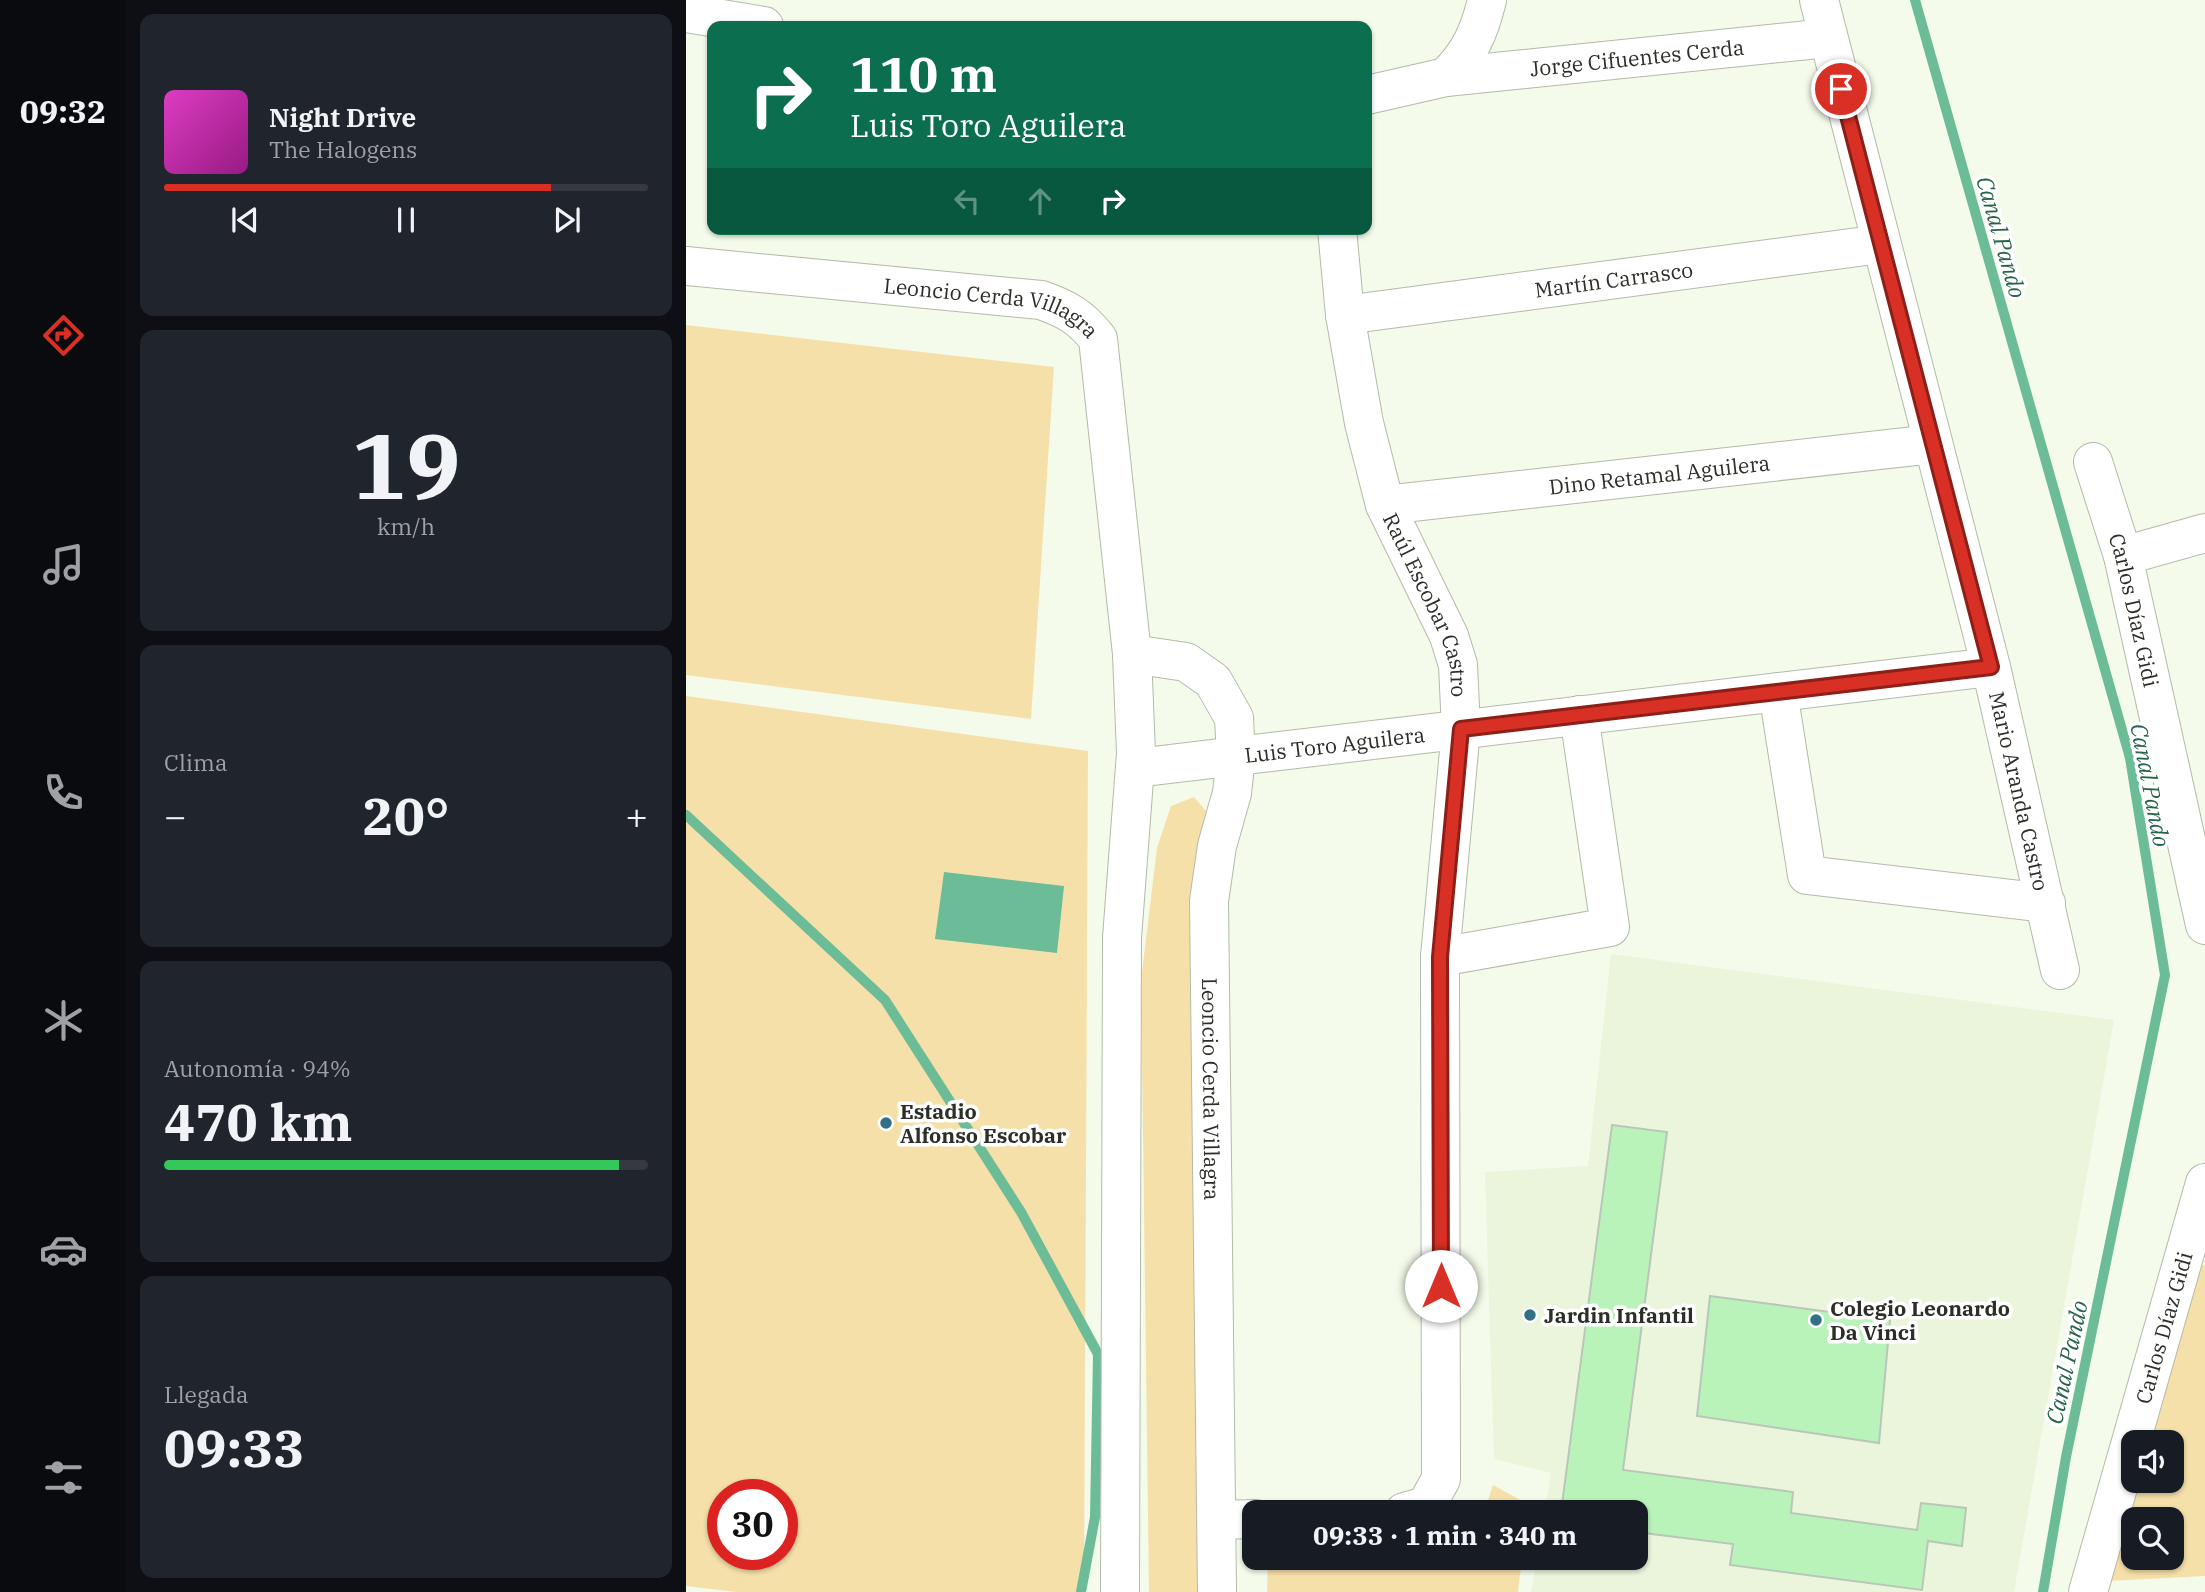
<!DOCTYPE html>
<html lang="es">
<meta charset="utf-8">
<style>
body{margin:0;font-family:"IBM Plex Serif",serif;background:#20242c;color:#f1f3f6;height:100vh;display:flex;flex-direction:column;font-size:26px;white-space:nowrap}
*{box-sizing:border-box;margin:0}
p{font-size:23px;color:#9ea1a6}
.icon{flex:none;width:38px;height:38px;fill:none;stroke:currentColor;stroke-width:2;stroke-linecap:round;stroke-linejoin:round}
.map{position:relative;flex:1;overflow:hidden}
.side{display:flex;flex-direction:column;gap:14px;padding:14px;background:#0d0f14;width:560px}
.side>*{flex:none}
.hud{position:absolute;left:21px;top:21px;width:665px;height:214px;border-radius:14px;box-shadow:0 2px 5px #0004;background:#0b6e4f;color:#fff;overflow:hidden}
.buttons{position:absolute;left:1435px;top:1430px;display:grid;gap:14px}
.buttons a{display:grid;place-items:center;width:63px;height:63px;border-radius:14px;background:#171b24;box-shadow:0 2px 5px #0004;font-size:35px}
.speed{position:absolute;left:21px;top:1479px;display:flex;gap:14px;font-size:35px;font-weight:700;text-align:center}
.speed>*{display:grid;place-content:center;width:91px;height:91px;border-radius:50%;background:#171b24;box-shadow:0 2px 5px #0004;line-height:1}
.speed .limit{border:10px solid #d22;background:#fff;color:#111}
.pin{position:absolute;display:grid;place-items:center;width:60px;height:60px;color:#fff;margin:-30px;border:4px solid #fff;border-radius:50%;box-shadow:0 2px 7px #0007}
.me{position:absolute;width:77px;margin:-38px;rotate:0deg;stroke-linejoin:round;filter:drop-shadow(0 0 5px #0008)}
.turn{display:flex;align-items:center;gap:24px;height:147px;padding:0 28px;font-size:32px}
.turn .icon{width:91px;height:91px;stroke-width:2.5}
.turn b{display:block;font-size:49px;line-height:60px}
.lanes{display:flex;align-items:center;height:66px;padding:0 28px;background:#0003;justify-content:center;gap:35px;direction:ltr}
.lanes .off{opacity:.35}
.big{font-size:52px;font-weight:700;line-height:1.1}
.side .widget{flex:1;display:flex;flex-direction:column;justify-content:center;gap:10px;min-width:0;padding:0 24px;border-radius:14px;background:#20242c}
.side .dial{align-items:center;gap:0}
.dial b{font-size:91px;line-height:1}
.song{display:flex;align-items:center;gap:21px}
.cover{width:84px;height:84px;border-radius:10px;background:linear-gradient(135deg,hsl(310 70% 55%),hsl(310 70% 35%))}
.played{height:7px;border-radius:4px;background:linear-gradient(90deg,#d93025 80%,#363941 80%)}
.keys{display:flex;justify-content:space-around;direction:ltr}
.heat{display:flex;justify-content:space-between;align-items:center;font-size:38px;direction:ltr}
.charge{height:10px;border-radius:5px;background:linear-gradient(90deg,#34c759 94%,#363941 0)}
.trip{position:absolute;left:556px;top:1500px;width:406px;height:70px;border-radius:14px;background:#171b24;box-shadow:0 2px 5px #0004;font-weight:700;line-height:70px;text-align:center}
main{display:flex;flex:1;min-height:0}
.menu{display:flex;flex-direction:column;width:126px;justify-content:space-around;align-items:center;background:#090b0e;color:#9ea1a6}
.menu .icon{width:49px;height:49px}
.menu .on{color:#d93025}
.menu b{font-size:32px;color:#f1f3f6}
.map>svg:first-child{display:block}
.built{fill:#eaf5dc}
.green{fill:#f6e0a9;fill-rule:evenodd}
.water{fill:#6cbc98}
.lines{fill:none;stroke-linecap:round;stroke-linejoin:round}
.stream{stroke:#6cbc98;stroke-width:10}
.building{fill:#baf3ba;stroke:#b9c7b9;stroke-width:2}
.minor-casing{stroke:#b3baaa;stroke-width:40}
.minor{stroke:#fff;stroke-width:38}
.route-casing{stroke:#8d1f18;stroke-width:18}
.route{stroke:#d93025;stroke-width:12}
.poi-dot{fill:#307184;stroke:#fff;stroke-width:2.5}
.labels{text-anchor:middle;dominant-baseline:central;stroke-width:7;stroke-linejoin:round;paint-order:stroke}
.street-label{font-size:21px;fill:#2c2f28;stroke:#fff}
.poi-label{font-size:21px;font-weight:bold;fill:#2c2f28;stroke:#fff;text-anchor:start}
.water-label{font-size:23px;font-style:italic;fill:#28644c;stroke:#fff}
</style>
<main>
<nav class="menu">
<b>09:32</b>
<svg class="icon on" aria-label="directions" viewBox="0 0 24 24"><path d="M12 3l9 9-9 9-9-9zM9 14v-3h6M13 9l2 2-2 2"/></svg>
<svg class="icon" aria-label="music" viewBox="0 0 24 24"><path d="M9 18V5l10-2v13"/><circle cx="6" cy="18" r="3"/><circle cx="16" cy="16" r="3"/></svg>
<svg class="icon" aria-label="phone" viewBox="0 0 24 24"><path d="M5 4h4l2 5-3 2q2 4 5 5l2-3 5 2v4C11 20 4 13 5 4z"/></svg>
<svg class="icon" aria-label="climate" viewBox="0 0 24 24"><path d="M12 3v18M4 7l16 10M4 17L20 7"/></svg>
<svg class="icon" aria-label="car" viewBox="0 0 24 24"><path d="M5 17H2v-5l4-1 3-4h7l3 4 3 1v5h-3M9 17h6M6 11h13"/><circle cx="7" cy="17" r="2"/><circle cx="17" cy="17" r="2"/></svg>
<svg class="icon" aria-label="filters" viewBox="0 0 24 24"><path d="M4 7h16M4 17h16"/><circle cx="9" cy="7" r="2"/><circle cx="15" cy="17" r="2"/></svg>
</nav>
<section class="side">
<div class="widget">
<div class="song"><i class="cover"></i><div><b>Night Drive</b><p>The Halogens</p></div></div>
<div class="played"></div>
<div class="keys"><svg class="icon" aria-label="previous" viewBox="0 0 24 24"><path d="M18 5L8 12l10 7zM5 5v14"/></svg><svg class="icon" aria-label="pause" viewBox="0 0 24 24"><path d="M8 5v14M16 5v14"/></svg><svg class="icon" aria-label="next" viewBox="0 0 24 24"><path d="M6 5l10 7-10 7zM19 5v14"/></svg></div>
</div>
<div class="widget dial"><b>19</b><p>km/h</p></div>
<div class="widget"><p>Clima</p>
<div class="heat"><a>−</a><b class="big">20°</b><a>+</a></div>
</div>
<div class="widget"><p>Autonomía · 94%</p><b class="big">470 km</b><div class="charge"></div></div>
<div class="widget"><p>Llegada</p><b class="big">09:33</b></div>
</section>
<div class="map">
<svg width="1519" height="1592" viewBox="0 0 1519 1592">
<rect width="100%" height="100%" fill="#f4fbea"/>
<polygon class="built" points="925,954 1428,1020 1328,1592 845,1592 851,1558 950,1558 950,1512 859,1512 865,1473 808,1459 799,1172 902,1166"/>
<g class="green">
<polygon points="0,325 368,367 345,719 0,675"/>
<path d="M0,696L402,751L398,1592H50L0,1586ZM37,1494H96V1554H37Z"/>
<polygon points="508,797 527,819 513,921 505,1053 517,1592 463,1592 455,980 471,848 485,806"/>
<path d="M1512,1263L1519,1266V1576L1423,1581L1447,1480H1486V1442H1459ZM1447,1519H1486V1558H1447Z"/>
<polygon points="807,1485 842,1504 841,1512 798,1512"/>
<polygon points="582,1558 836,1558 832,1592 581,1592"/>
</g>
<polygon class="water" points="258,872 378,886 371,953 249,939"/>
<g class="lines">
<g class="stream">
<polyline points="1229,0 1444,758 1479,975 1380,1457 1357,1592"/>
<polyline points="0,815 199,1000 335,1212 412,1354 409,1517 395,1592"/>
</g>
</g>
<g class="building">
<polygon points="926,1125 981,1132 937,1470 1107,1492 1105,1513 1231,1530 1235,1503 1280,1508 1276,1546 1242,1541 1236,1590 1044,1565 1047,1544 950,1532 950,1512 875,1512"/>
<polygon points="1024,1296 1204,1320 1193,1443 1011,1416"/>
</g>
<g class="lines">
<defs>
<g id="minor">
<path id="s1" d="M1133,0L1305,667L1374,970"/>
<polyline points="0,13 78,26"/>
<path d="M760,77C784,53 793,33 801,0"/>
<path id="s2" d="M681,95L760,77L1142,38"/>
<path id="s3" d="M651,229L659,315L678,423L699,505L763,636L772,665L775,729L754,957L755,1479L740,1506L718,1512"/>
<path id="s4" d="M0,266L355,300C381,309 395,317 412,339L446,654L450,753L436,938L434,1592"/>
<path id="s5" d="M659,315L1195,244"/>
<path id="s6" d="M1407,462L1437,556L1519,925"/>
<path id="s7" d="M699,505L1247,444"/>
<polyline points="1437,556 1519,533"/>
<path id="s8" d="M446,654L500,662L527,681L548,718L550,756L546,793L531,846L523,901L531,1592"/>
<polyline points="1092,692 1121,875 1360,903"/>
<path id="s9" d="M450,768L1305,667"/>
<polyline points="754,957 924,927 893,715"/>
<polyline points="531,1520 569,1519"/>
<path id="s10" d="M1402,1592L1519,1183"/>
</g>
</defs>
<use href="#minor" class="minor-casing"/>
<use href="#minor" class="minor"/>
</g>
<g class="lines">
<defs>
<polyline id="route" points="755,1286 754,957 775,729 1305,667 1155,89"/>
</defs>
<use href="#route" class="route-casing"/>
<use href="#route" class="route"/>
</g>
<g class="poi-dot">
<circle cx="200" cy="1123" r="7"/>
<circle cx="844" cy="1315" r="7"/>
<circle cx="1130" cy="1320" r="7"/>
</g>
<g class="labels">
<g class="street-label">
<text stroke="none"><textPath href="#s2" startOffset="273">Jorge Cifuentes Cerda</textPath></text>
<text stroke="none"><textPath href="#s5" startOffset="271">Martín Carrasco</textPath></text>
<text stroke="none"><textPath href="#s4" startOffset="310">Leoncio Cerda Villagra</textPath></text>
<text stroke="none"><textPath href="#s7" startOffset="276">Dino Retamal Aguilera</textPath></text>
<text stroke="none"><textPath href="#s3" startOffset="390">Raúl Escobar Castro</textPath></text>
<text stroke="none"><textPath href="#s6" startOffset="154">Carlos Díaz Gidi</textPath></text>
<text stroke="none"><textPath href="#s9" startOffset="200">Luis Toro Aguilera</textPath></text>
<text stroke="none"><textPath href="#s1" startOffset="816">Mario Aranda Castro</textPath></text>
<text stroke="none"><textPath href="#s8" startOffset="504">Leoncio Cerda Villagra</textPath></text>
<text stroke="none"><textPath href="#s10" startOffset="275">Carlos Díaz Gidi</textPath></text>
</g>
<g class="poi-label">
<text x="214" y="1111">Estadio<tspan x="214" dy="24">Alfonso Escobar</tspan></text>
<text x="1144" y="1308">Colegio Leonardo<tspan x="1144" dy="24">Da Vinci</tspan></text>
<text x="858" y="1315">Jardin Infantil</text>
</g>
<g class="water-label">
<text transform="translate(1316 237) rotate(74)">Canal Pando</text>
<text transform="translate(1465 785) rotate(79)">Canal Pando</text>
<text transform="translate(1380 1362) rotate(-78)">Canal Pando</text>
</g>
</g>
</svg>
<div class="buttons">
<a><svg class="icon" aria-label="sound" viewBox="0 0 24 24"><path d="M4 9h4l5-4v14l-5-4H4zM17 9q2 3 0 6"/></svg></a>
<a><svg class="icon" aria-label="search" viewBox="0 0 24 24"><circle cx="10" cy="10" r="6"/><path d="M15 15l6 6"/></svg></a>
</div>
<div class="speed"><div class="limit">30</div></div>
<div class="pin" style="left:1155px;top:89px;background:#d93025"><svg class="icon" aria-label="arrive" viewBox="0 0 24 24"><path d="M6 21V4h12l-3 4 3 4H6"/></svg></div>
<svg class="me" style="left:755px;top:1286px" viewBox="-20 -20 40 40"><circle r="19" fill="#fff"/><path d="M0-13L10 11 0 6-10 11z" fill="#d93025"/></svg>
<div class="trip">09:33 · 1 min · 340 m</div>
<div class="hud">
<div class="turn"><svg class="icon" aria-label="right" viewBox="0 0 24 24"><path d="M7 20v-9h11M14 6l5 5-5 5"/></svg><div><b>110 m</b>Luis Toro Aguilera</div></div>
<div class="lanes"><svg class="icon off" aria-label="left" viewBox="0 0 24 24"><path d="M17 20v-9H6M10 6l-5 5 5 5"/></svg><svg class="icon off" aria-label="ahead" viewBox="0 0 24 24"><path d="M12 20V5M6 11l6-6 6 6"/></svg><svg class="icon" aria-label="right" viewBox="0 0 24 24"><path d="M7 20v-9h11M14 6l5 5-5 5"/></svg></div>
</div>
</div>
</main>
